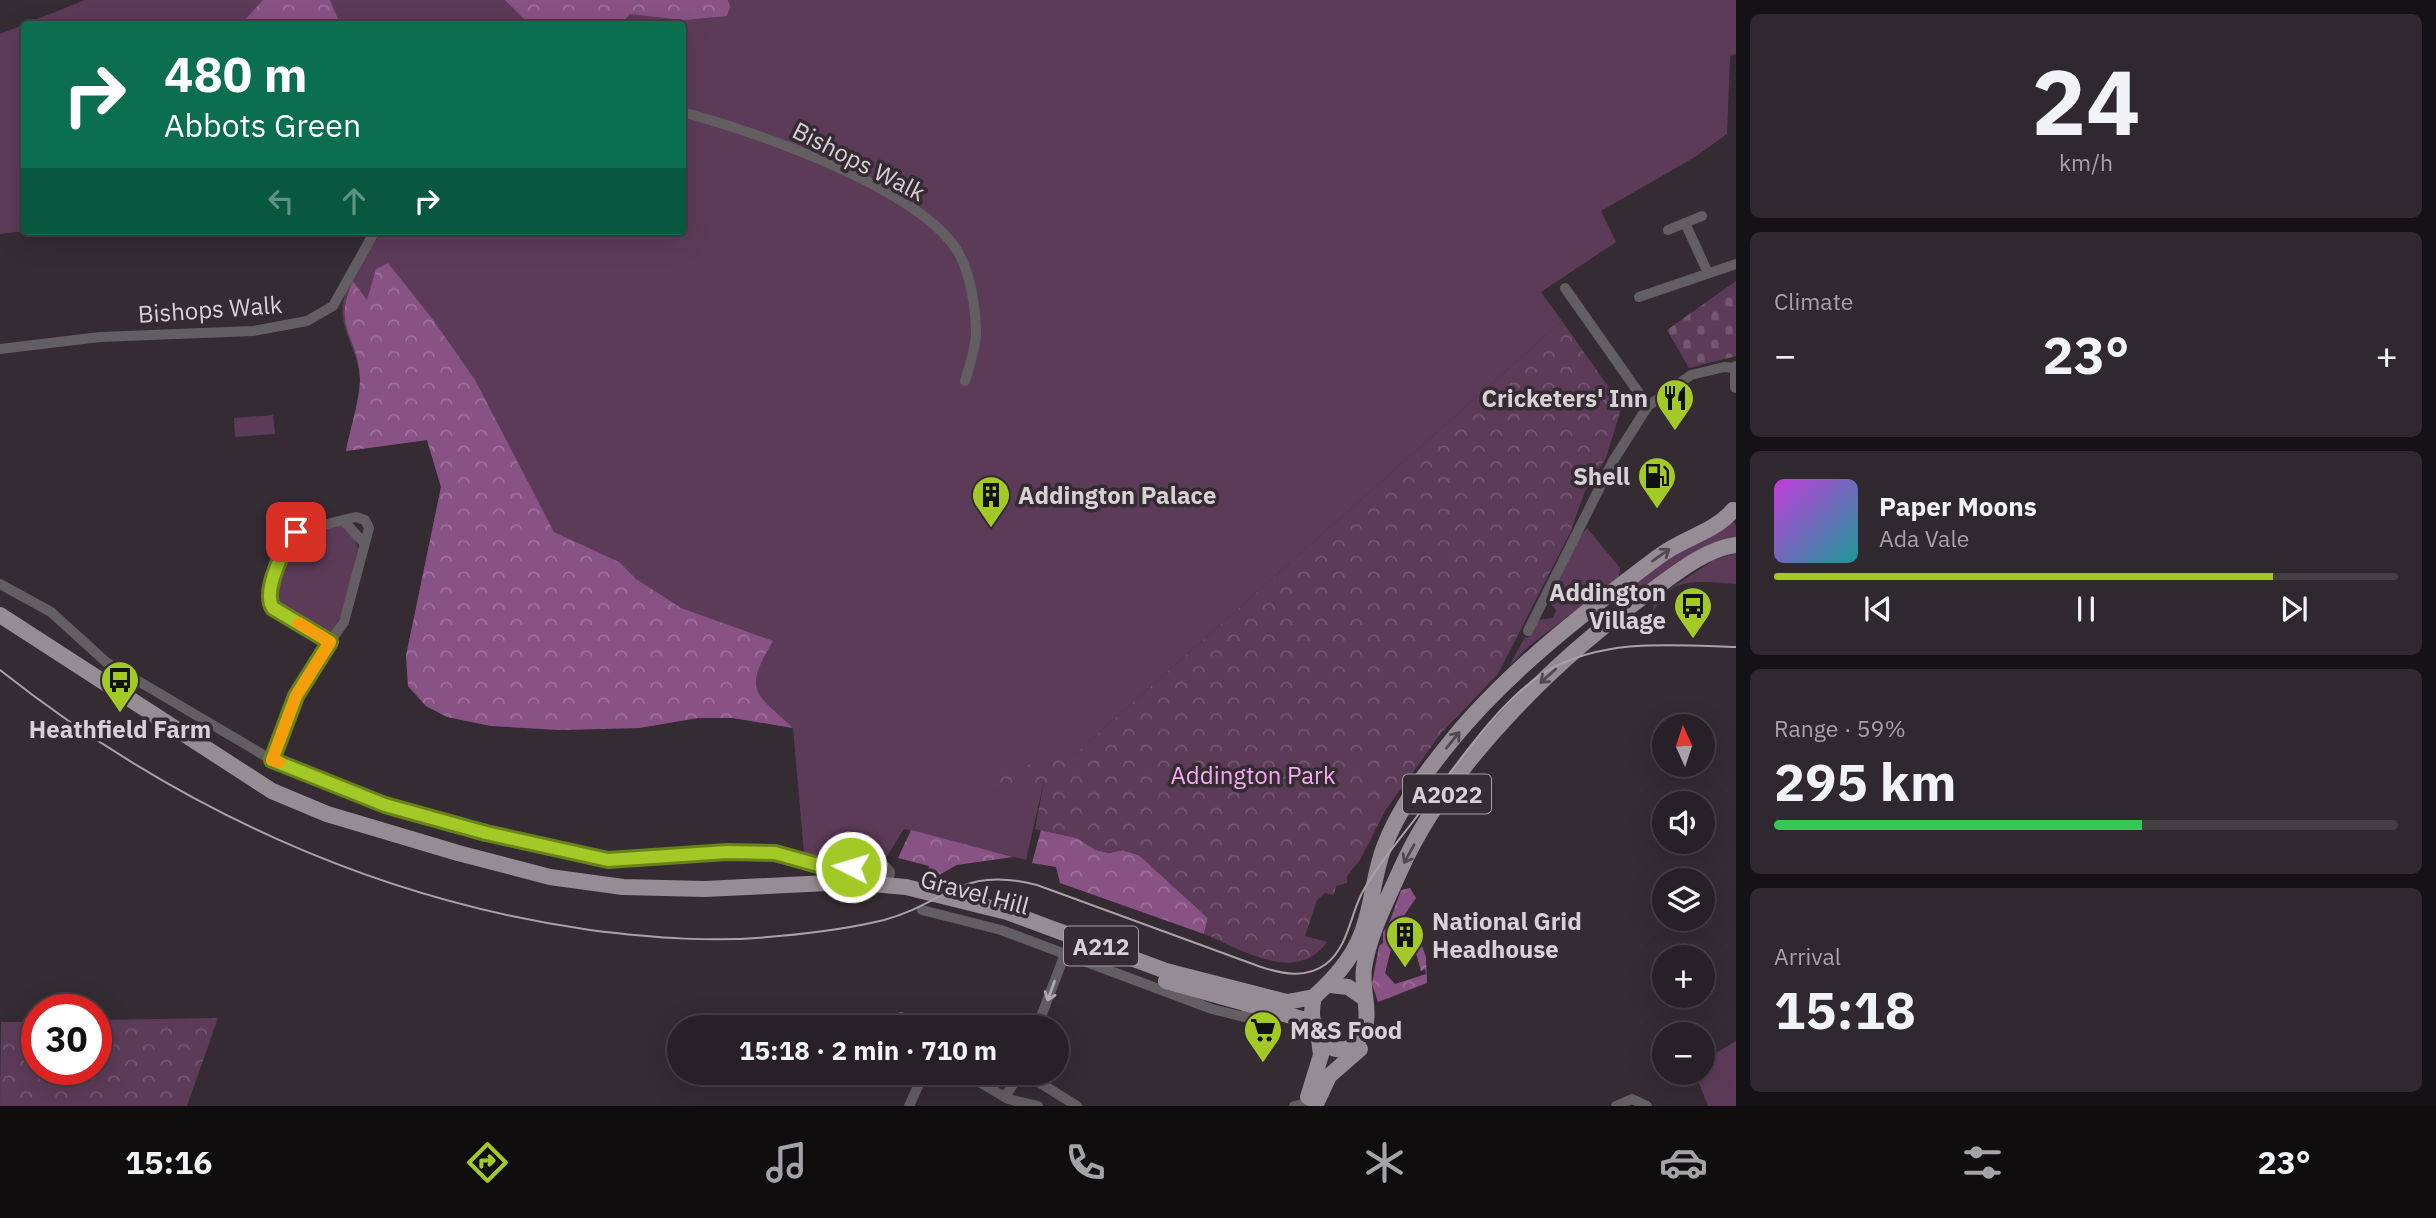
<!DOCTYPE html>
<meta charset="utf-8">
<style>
body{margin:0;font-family:"IBM Plex Sans",sans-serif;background:#2f282e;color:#f1f3f6;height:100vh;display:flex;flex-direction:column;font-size:26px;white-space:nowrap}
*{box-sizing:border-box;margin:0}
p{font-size:23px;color:#a4a3a7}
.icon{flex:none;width:38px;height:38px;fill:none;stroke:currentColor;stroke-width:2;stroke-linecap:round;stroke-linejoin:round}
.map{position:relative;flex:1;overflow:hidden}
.sheet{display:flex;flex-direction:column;gap:14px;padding:14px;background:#151215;width:700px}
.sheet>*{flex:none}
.hud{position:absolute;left:21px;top:21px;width:665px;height:214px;border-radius:7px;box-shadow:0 7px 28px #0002,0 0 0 2px #433e43;background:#0b6e4f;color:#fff;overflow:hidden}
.needle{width:46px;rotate:357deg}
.fabs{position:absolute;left:1652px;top:714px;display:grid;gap:14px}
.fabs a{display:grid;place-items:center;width:63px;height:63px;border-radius:50%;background:#272026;box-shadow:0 7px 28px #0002,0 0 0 2px #433e43;font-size:35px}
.speed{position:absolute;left:21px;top:994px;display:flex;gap:14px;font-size:35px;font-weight:700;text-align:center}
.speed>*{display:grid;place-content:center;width:91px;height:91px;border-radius:50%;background:#272026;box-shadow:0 7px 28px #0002,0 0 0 2px #433e43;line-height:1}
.speed .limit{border:10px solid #d22;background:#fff;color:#111}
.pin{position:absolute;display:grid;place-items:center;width:60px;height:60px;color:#fff;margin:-30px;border-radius:14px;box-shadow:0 4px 10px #0006}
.me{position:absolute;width:77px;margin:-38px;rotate:275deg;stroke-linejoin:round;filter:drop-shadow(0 0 5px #0008)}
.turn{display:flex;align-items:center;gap:24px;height:147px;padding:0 28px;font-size:32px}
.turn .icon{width:91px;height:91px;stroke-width:2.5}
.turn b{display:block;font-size:49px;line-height:60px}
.lanes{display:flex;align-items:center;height:66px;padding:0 28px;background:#0003;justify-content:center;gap:35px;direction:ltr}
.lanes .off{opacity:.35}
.big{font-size:52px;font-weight:800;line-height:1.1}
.sheet .tile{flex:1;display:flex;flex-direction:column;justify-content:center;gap:10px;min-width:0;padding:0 24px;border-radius:10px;background:#2f282e}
.sheet .dial{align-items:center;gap:0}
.dial b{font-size:91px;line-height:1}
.song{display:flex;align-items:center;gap:21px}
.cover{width:84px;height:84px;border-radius:10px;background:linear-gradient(135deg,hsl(290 70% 55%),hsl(180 70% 35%))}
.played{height:7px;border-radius:4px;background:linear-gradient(90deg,#a3c926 80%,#433e43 80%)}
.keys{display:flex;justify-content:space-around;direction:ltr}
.heat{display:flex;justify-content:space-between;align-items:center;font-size:38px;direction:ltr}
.charge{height:10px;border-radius:5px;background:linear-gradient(90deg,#34c759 59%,#433e43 0)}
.trip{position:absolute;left:667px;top:1015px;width:402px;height:70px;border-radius:35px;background:#272026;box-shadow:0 7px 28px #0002,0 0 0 2px #433e43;font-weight:800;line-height:70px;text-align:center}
.dock{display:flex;height:112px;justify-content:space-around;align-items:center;background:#100d0f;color:#a4a3a7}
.dock .icon{width:49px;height:49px}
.dock .on{color:#a3c926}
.dock b{font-size:32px;color:#f1f3f6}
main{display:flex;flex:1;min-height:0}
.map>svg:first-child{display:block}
.grass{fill:#5c3b59}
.forest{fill:url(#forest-crowns)}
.cemetery{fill:url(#cemetery-stones)}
.park{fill:url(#park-crowns)}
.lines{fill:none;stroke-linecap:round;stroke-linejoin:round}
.minor{stroke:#635e62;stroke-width:10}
.tertiary{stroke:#635e62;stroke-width:12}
.primary{stroke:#968c95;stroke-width:16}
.tram{stroke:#a8a2a7;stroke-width:2}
.oneway{stroke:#514850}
.oneway2{stroke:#aea9ad}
.route-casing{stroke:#6a8319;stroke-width:18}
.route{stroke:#a3c926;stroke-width:12}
.slow{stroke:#f59e0b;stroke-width:12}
.labels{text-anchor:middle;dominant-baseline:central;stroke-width:7;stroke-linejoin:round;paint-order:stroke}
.shield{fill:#342b33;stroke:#a69fa5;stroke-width:2}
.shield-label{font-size:23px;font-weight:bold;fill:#d7d1d6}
.street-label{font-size:24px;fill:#d7d1d6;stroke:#342b33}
.poi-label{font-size:24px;font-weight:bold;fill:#d7d1d6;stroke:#342b33;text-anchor:end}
.park-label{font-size:24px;fill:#f7a9f0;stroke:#342b33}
</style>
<main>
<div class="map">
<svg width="1736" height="1106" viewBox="0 0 1736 1106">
<defs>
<pattern id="forest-crowns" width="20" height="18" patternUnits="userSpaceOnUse" patternTransform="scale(1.75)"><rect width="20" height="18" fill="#885284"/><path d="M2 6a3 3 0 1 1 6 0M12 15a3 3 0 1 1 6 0" fill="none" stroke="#9d729a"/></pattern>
<pattern id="cemetery-stones" width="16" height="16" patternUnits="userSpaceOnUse" patternTransform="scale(1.75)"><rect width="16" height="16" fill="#5c3b59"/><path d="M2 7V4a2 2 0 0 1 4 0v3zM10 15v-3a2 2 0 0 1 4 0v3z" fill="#735670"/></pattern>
<pattern id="park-crowns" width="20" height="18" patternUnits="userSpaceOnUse" patternTransform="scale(1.75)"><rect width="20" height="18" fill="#5c3b59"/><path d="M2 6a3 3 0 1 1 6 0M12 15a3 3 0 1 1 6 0" fill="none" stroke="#735670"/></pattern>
</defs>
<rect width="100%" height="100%" fill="#342b33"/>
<g class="grass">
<path d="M85,0H1736V54L1730,56L1727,134L1695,157L1601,211L1616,242L1541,292L1562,321L1075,754L1040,764L993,791L1044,781L1026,860L904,829L884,861C856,862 829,865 804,853L793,728L733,718H698L639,728L559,730L491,726L447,717L426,706L408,686L406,656L441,487L427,440L346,451C350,429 358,405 360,382C361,355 338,328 343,303C348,278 369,252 382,231H682V24H24L26,231L0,234V34Z"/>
<polygon points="273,415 275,434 235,437 234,418"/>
<polygon points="1732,519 1736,526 1736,539 1614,610 1624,600 1621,594 1667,557"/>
<path d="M341,525L355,539L358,549L342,614L332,631C316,636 277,608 271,594L293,542L299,535Z"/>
<polygon points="1587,528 1620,568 1619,577 1529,646 1509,666 1525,637 1528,638 1538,620 1553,618 1556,611 1551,604 1551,597 1579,538"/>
<path d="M1736,553V584C1715,583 1683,577 1666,593C1661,598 1658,605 1653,611L1654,601L1659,596L1714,560Z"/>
<polygon points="1736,1041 1736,1106 1708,1106 1695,1073 1703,1073 1703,1061"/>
</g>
<g class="forest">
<polygon points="263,0 330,0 340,24 241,24"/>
<polygon points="505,0 728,0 730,7 727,16 683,20 630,14 620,24 529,24"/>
<path d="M388,263L434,321L475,380L554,532L619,562L636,579L681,608L773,641C743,691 754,692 793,728L733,718H698L639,728L559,730L491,726L447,717L426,706L408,686L406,656L441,487L427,440L346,451C350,429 359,404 360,381C360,337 331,329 353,281L367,300L376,269Z"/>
<polygon points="911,830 919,832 1013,857 957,865 930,880 926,879 929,866 898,858"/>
<polygon points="1041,830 1077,838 1096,850 1109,853 1123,850 1139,855 1208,918 1204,934 1060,883 1056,867 1032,863"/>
<polygon points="1410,888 1416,898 1397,926 1385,973 1395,984 1426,974 1425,969 1421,971 1416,953 1406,948 1408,943 1419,937 1426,957 1427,983 1378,1002 1372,984 1379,946 1383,943 1383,932 1388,926 1401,890"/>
</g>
<polygon class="cemetery" points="1736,281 1736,356 1689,368 1667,330"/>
<g class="park">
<path d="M1562,321L1622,406L1606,458L1585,491L1570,533L1498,674L1442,732L1385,811L1360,860L1347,876V883L1336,886L1334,895L1325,893L1317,900L1305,936L1327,942C1297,985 1243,950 1204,934L1208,918L1139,855L1123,850L1109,853L1096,850L1077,838L1035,829L1044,782L993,791L990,774L1075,754Z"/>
<polygon points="218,1018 187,1106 0,1106 1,1022 37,1022 37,1069 96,1069 96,1020"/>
</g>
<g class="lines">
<g class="minor">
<path d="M682,112C754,131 920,188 958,252C971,275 976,309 976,335C975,350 969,367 965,381"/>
<polyline points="1685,223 1708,273"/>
<polyline points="1668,230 1702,216"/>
<polyline points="1565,288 1648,406"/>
<polyline points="1639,297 1736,264"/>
<polyline points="0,349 100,337 253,331 307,321 333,306 375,231"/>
<polyline points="0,584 51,612 106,662 272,760 385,805 486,833 608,860 727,852 774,853 818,865 845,868 886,867 890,872 888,885"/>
<polyline points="1528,631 1613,461 1648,406 1691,375 1724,367 1735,368"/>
<polyline points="330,642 273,608 267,594 290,539 296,532 343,520 364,543"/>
<polyline points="272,760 296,696 312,667 344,622 369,528 365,520 356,517 343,520"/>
<polyline points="922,910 1001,930 1212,1009 1244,1017 1249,1006"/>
<polyline points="901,1017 908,1027"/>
<polyline points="1037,1027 1065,954"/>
<polyline points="964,1073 1008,1099 1038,1106"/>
<polyline points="1024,1073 1077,1106"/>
<polyline points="1005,1097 1020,1073"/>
<polyline points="909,1106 924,1073"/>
<polyline points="1294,1106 1307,1103"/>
<polyline points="1616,1106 1632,1099 1647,1106"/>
</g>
<polyline class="tertiary" points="1736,367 1736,387"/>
<g class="primary">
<path d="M1733,510C1714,533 1682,538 1658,557C1586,611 1508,671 1452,740C1425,773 1399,808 1384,847C1375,871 1373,896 1366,920C1358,952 1338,975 1314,997C1308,1020 1317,1053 1346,1049C1354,1046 1360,1039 1364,1031C1371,1010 1361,989 1364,968C1369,935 1386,902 1399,873C1446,765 1561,653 1657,587C1680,570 1707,549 1736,545"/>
<polyline points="0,615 272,791 327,814 458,853 550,877 623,887 705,889 849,882 906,887 1007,912 1166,971 1287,1002 1314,997"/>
<polyline points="1166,981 1302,1019 1315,1028"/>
<polyline points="1330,985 1348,987 1364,998"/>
<polyline points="1308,1097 1321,1055 1319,1039"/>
<polyline points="1315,1106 1329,1076 1360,1049"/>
</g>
<path class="tram" d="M0,670C172,806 372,899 590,930C653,938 716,943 779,936C814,933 851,928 884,920C947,903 961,865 1037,885L1261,967C1283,974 1306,979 1326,964C1348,947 1350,916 1362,893C1378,864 1401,838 1421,811C1454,769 1502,696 1549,670C1606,638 1673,645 1736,647"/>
</g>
<defs><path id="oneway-shaft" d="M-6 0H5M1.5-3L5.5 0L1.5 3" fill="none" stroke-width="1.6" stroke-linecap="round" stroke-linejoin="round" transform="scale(1.75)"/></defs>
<g class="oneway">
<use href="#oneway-shaft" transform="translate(1661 555) rotate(-35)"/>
<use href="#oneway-shaft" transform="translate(1548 676) rotate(138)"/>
<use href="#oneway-shaft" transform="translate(1453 740) rotate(-51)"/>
<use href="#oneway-shaft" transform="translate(1409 854) rotate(119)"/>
</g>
<use class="oneway2" href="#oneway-shaft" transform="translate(1051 991) rotate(110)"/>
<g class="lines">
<defs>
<path id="route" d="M296,532C284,546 262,592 273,608L330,642L296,696L272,760L385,805L486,833L608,860L727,852L775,853L818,865L851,867"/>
</defs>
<use href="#route" class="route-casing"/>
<use href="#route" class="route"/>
<polyline class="slow" points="279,762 272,760 296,696 330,642 299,623"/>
</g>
<defs>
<symbol id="restaurant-pin" viewBox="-11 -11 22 30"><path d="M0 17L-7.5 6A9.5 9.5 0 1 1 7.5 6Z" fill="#a3c926" stroke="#342b33"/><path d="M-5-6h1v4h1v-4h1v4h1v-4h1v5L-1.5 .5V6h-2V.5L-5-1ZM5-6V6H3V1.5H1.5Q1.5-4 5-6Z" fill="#111"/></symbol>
<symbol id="fuel-pin" viewBox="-11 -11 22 30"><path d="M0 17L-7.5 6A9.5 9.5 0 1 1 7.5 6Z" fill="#a3c926" stroke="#342b33"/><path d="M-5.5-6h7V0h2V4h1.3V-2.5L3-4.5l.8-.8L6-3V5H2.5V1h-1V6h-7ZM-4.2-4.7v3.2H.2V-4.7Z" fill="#111"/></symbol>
<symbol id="building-pin" viewBox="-11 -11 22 30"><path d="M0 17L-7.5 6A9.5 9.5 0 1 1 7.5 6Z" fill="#a3c926" stroke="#342b33"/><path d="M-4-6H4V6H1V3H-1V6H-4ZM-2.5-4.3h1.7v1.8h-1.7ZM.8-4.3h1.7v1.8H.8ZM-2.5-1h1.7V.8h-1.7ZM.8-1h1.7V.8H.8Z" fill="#111"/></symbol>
<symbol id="bus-pin" viewBox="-11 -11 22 30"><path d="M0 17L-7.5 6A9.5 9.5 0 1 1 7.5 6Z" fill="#a3c926" stroke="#342b33"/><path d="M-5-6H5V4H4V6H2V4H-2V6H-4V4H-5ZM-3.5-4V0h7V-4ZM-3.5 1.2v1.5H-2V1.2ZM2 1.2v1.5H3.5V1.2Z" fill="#111"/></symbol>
<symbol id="supermarket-pin" viewBox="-11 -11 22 30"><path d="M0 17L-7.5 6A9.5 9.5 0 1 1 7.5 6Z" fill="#a3c926" stroke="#342b33"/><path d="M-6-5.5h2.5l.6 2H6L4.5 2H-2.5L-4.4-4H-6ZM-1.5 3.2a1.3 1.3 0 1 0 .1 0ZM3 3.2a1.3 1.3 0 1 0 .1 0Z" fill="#111"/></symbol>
</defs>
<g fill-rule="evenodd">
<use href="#restaurant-pin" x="1653" y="376" width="44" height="60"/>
<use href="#fuel-pin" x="1635" y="454" width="44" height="60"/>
<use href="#building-pin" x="969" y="473" width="44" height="60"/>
<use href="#bus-pin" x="1671" y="584" width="44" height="60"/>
<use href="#bus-pin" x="98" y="658" width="44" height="60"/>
<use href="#building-pin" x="1383" y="913" width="44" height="60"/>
<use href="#supermarket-pin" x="1241" y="1008" width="44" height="60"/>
</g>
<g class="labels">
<g class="shield">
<rect x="1403" y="774.5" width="88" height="39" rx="5"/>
<rect x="1064" y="926.5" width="74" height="39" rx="5"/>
</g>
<g class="shield-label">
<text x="1447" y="794">A2022</text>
<text x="1101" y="946">A212</text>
</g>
<g class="street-label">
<text transform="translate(859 161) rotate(27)">Bishops Walk</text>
<text transform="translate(210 309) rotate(-4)">Bishops Walk</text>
<text transform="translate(975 892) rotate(15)">Gravel Hill</text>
</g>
<g class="poi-label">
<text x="1648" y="398">Cricketers' Inn</text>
<text x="1630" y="476">Shell</text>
<text x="1018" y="495" text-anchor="start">Addington Palace</text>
<text x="1666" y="592">Addington<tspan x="1666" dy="28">Village</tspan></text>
<text x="120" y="729" text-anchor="middle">Heathfield Farm</text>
<text x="1432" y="921" text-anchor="start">National Grid<tspan x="1432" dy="28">Headhouse</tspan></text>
<text x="1290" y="1030" text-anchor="start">M&amp;S Food</text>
</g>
<g class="park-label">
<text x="1253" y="775">Addington Park</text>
</g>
</g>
</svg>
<div class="fabs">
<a><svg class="needle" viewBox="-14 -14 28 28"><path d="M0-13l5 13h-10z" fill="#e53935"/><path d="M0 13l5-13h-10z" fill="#a4a3a7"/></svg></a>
<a><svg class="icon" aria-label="sound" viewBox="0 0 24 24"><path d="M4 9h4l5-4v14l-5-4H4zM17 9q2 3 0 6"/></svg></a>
<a><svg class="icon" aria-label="layers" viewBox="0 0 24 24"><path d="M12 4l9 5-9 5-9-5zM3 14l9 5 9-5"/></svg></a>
<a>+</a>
<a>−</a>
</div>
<div class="speed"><div class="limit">30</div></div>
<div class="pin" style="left:296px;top:532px;background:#d93025"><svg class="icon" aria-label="arrive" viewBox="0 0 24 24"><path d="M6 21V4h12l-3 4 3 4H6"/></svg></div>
<svg class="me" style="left:851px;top:867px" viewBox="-20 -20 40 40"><circle r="17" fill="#a3c926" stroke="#fff" stroke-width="3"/><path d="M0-11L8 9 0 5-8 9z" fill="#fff"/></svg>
<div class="trip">15:18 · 2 min · 710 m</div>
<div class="hud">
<div class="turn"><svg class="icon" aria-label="right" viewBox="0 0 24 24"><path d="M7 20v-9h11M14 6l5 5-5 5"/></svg><div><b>480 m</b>Abbots Green</div></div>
<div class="lanes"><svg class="icon off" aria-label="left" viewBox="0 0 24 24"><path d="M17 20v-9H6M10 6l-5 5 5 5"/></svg><svg class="icon off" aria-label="ahead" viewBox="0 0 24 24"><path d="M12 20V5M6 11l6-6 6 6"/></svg><svg class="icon" aria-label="right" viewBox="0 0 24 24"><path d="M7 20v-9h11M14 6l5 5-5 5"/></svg></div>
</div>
</div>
<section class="sheet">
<div class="tile dial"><b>24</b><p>km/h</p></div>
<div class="tile"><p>Climate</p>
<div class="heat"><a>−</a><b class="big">23°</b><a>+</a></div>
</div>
<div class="tile">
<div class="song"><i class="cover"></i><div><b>Paper Moons</b><p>Ada Vale</p></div></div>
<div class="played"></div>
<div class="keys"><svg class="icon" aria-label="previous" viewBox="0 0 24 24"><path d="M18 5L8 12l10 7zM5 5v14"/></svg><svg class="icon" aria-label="pause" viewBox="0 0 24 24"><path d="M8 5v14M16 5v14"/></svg><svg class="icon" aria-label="next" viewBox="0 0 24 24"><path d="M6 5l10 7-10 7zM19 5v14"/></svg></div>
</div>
<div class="tile"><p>Range · 59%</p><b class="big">295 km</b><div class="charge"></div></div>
<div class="tile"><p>Arrival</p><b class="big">15:18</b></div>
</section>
</main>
<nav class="dock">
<b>15:16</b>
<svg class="icon on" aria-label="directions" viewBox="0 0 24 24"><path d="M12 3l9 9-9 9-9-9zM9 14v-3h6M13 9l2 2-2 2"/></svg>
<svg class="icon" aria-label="music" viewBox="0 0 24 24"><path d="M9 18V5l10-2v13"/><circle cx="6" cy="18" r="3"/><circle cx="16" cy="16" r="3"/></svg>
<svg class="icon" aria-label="phone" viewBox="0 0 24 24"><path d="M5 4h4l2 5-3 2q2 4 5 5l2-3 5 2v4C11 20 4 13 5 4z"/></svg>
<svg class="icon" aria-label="climate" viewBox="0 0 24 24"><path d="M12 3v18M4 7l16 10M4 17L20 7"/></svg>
<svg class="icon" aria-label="car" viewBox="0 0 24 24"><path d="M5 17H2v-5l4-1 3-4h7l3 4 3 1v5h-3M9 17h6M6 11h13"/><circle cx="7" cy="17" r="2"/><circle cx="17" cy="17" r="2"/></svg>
<svg class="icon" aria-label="filters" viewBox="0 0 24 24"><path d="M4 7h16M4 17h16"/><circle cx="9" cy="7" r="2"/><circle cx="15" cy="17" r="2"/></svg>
<b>23°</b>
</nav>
